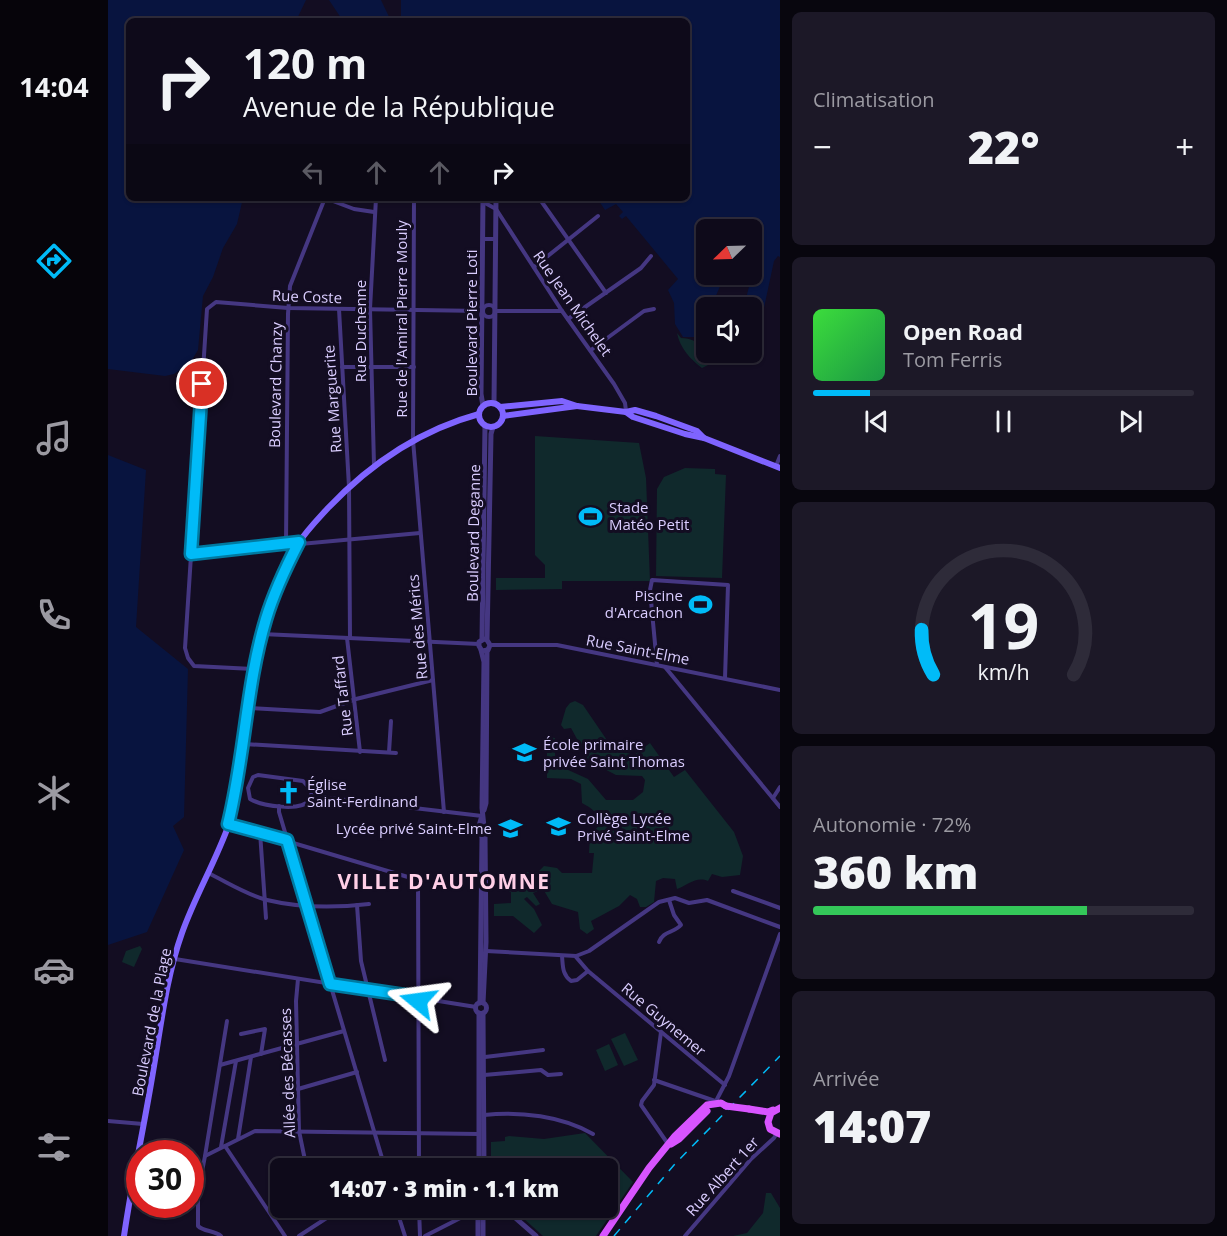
<!DOCTYPE html>
<html lang="fr">
<meta charset="utf-8">
<style>
body{margin:0;font-family:"Open Sans",sans-serif;background:#1c1827;color:#f1f3f6;height:100vh;display:flex;flex-direction:column;font-size:22px;white-space:nowrap}
*{box-sizing:border-box;margin:0}
p{font-size:20px;color:#9b9aa2}
.icon{flex:none;width:33px;height:33px;fill:none;stroke:currentColor;stroke-width:2;stroke-linecap:round;stroke-linejoin:round}
.map{position:relative;flex:1;overflow:hidden}
.drawer{display:flex;flex-direction:column;gap:12px;padding:12px;background:#08060e;width:447px}
.drawer>*{flex:none}
.banner{position:absolute;left:18px;top:18px;width:564px;height:183px;border-radius:9px;box-shadow:0 2px 4px #0004,0 0 0 2px #2e2b39;background:#0e0a1a;color:#f1f3f6;overflow:hidden}
.needle{width:39px;rotate:247deg}
.buttons{position:absolute;left:588px;top:219px;display:grid;gap:12px}
.buttons a{display:grid;place-items:center;width:66px;height:66px;border-radius:9px;background:#0e0a1a;box-shadow:0 2px 4px #0004,0 0 0 2px #2e2b39;font-size:30px}
.speed{position:absolute;left:18px;top:1140px;display:flex;gap:12px;font-size:30px;font-weight:700;text-align:center}
.speed>*{display:grid;place-content:center;width:78px;height:78px;border-radius:50%;background:#0e0a1a;box-shadow:0 2px 4px #0004,0 0 0 2px #2e2b39;line-height:1}
.speed .limit{border:9px solid #d22;background:#fff;color:#111}
.pin{position:absolute;display:grid;place-items:center;width:51px;height:51px;color:#fff;margin:-26px;border:3px solid #fff;border-radius:50%;box-shadow:0 2px 6px #0007}
.me{position:absolute;width:66px;margin:-33px;rotate:286deg;stroke-linejoin:round;filter:drop-shadow(0 0 4px #0008)}
.turn{display:flex;align-items:center;gap:21px;height:126px;padding:0 18px;font-size:27px}
.turn .icon{width:78px;height:78px;stroke-width:2.5}
.turn b{display:block;font-size:42px;line-height:51px}
.lanes{display:flex;align-items:center;height:57px;padding:0 18px;background:#0003;justify-content:center;gap:30px;direction:ltr}
.lanes .off{opacity:.35}
.big{font-size:45px;font-weight:800;line-height:1.1}
.drawer .tile{flex:1;display:flex;flex-direction:column;justify-content:center;gap:9px;min-width:0;padding:0 21px;border-radius:9px;background:#1c1827}
.drawer .dial{align-items:center;gap:0}
.dial svg{height:156px;overflow:visible;fill:none;stroke:#2e2b39;stroke-width:7;stroke-linecap:round;text-anchor:middle}
.dial text{fill:#f1f3f6;stroke:none}
.song{display:flex;align-items:center;gap:18px}
.cover{width:72px;height:72px;border-radius:9px;background:linear-gradient(135deg,hsl(120 70% 55%),hsl(140 70% 35%))}
.played{height:6px;border-radius:3px;background:linear-gradient(90deg,#00bbf8 15%,#2e2b39 15%)}
.keys{display:flex;justify-content:space-around;direction:ltr}
.heat{display:flex;justify-content:space-between;align-items:center;font-size:33px;direction:ltr}
.charge{height:9px;border-radius:4px;background:linear-gradient(90deg,#34c759 72%,#2e2b39 0)}
.trip{position:absolute;left:162px;top:1158px;width:348px;height:60px;border-radius:9px;background:#0e0a1a;box-shadow:0 2px 4px #0004,0 0 0 2px #2e2b39;font-weight:800;line-height:60px;text-align:center}
main{display:flex;flex:1;min-height:0}
.tab-bar{display:flex;flex-direction:column;width:108px;justify-content:space-around;align-items:center;background:#06040a;color:#9b9aa2}
.tab-bar .icon{width:42px;height:42px}
.tab-bar .active{color:#00bbf8}
.tab-bar b{font-size:27px;color:#f1f3f6}
.map>svg:first-child{display:block}
.green{fill:#10292c}
.water{fill:#08143f}
.lines{fill:none;stroke-linecap:round;stroke-linejoin:round}
.minor{stroke:#453782;stroke-width:4}
.tertiary{stroke:#453782;stroke-width:5}
.secondary{stroke:#7f64ff;stroke-width:6}
.primary{stroke:#d854ff;stroke-width:7}
.rail{stroke:#00bbf8;stroke-width:1.5;stroke-dasharray:9 8;stroke-linecap:butt}
.primary-bridge{stroke:#d854ff;stroke-width:7}
.route-casing{stroke:#007aa1;stroke-width:15}
.route{stroke:#00bbf8;stroke-width:10}
.labels{text-anchor:middle;dominant-baseline:central;stroke-width:6;stroke-linejoin:round;paint-order:stroke}
.street-label{font-size:15px;fill:#dacdff;stroke:#130d22}
.poi-label{font-size:15px;fill:#dacdff;stroke:#130d22;text-anchor:start}
.district-label{font-size:21px;font-weight:bold;letter-spacing:1.5px;fill:#ffcfe7;stroke:#130d22}
</style>
<main>
<nav class="tab-bar">
<b>14:04</b>
<svg class="icon active" aria-label="directions" viewBox="0 0 24 24"><path d="M12 3l9 9-9 9-9-9zM9 14v-3h6M13 9l2 2-2 2"/></svg>
<svg class="icon" aria-label="music" viewBox="0 0 24 24"><path d="M9 18V5l10-2v13"/><circle cx="6" cy="18" r="3"/><circle cx="16" cy="16" r="3"/></svg>
<svg class="icon" aria-label="phone" viewBox="0 0 24 24"><path d="M5 4h4l2 5-3 2q2 4 5 5l2-3 5 2v4C11 20 4 13 5 4z"/></svg>
<svg class="icon" aria-label="climate" viewBox="0 0 24 24"><path d="M12 3v18M4 7l16 10M4 17L20 7"/></svg>
<svg class="icon" aria-label="car" viewBox="0 0 24 24"><path d="M5 17H2v-5l4-1 3-4h7l3 4 3 1v5h-3M9 17h6M6 11h13"/><circle cx="7" cy="17" r="2"/><circle cx="17" cy="17" r="2"/></svg>
<svg class="icon" aria-label="filters" viewBox="0 0 24 24"><path d="M4 7h16M4 17h16"/><circle cx="9" cy="7" r="2"/><circle cx="15" cy="17" r="2"/></svg>
</nav>
<div class="map">
<svg width="672" height="1236" viewBox="0 0 672 1236">
<rect width="100%" height="100%" fill="#130d22"/>
<g class="green">
<path d="M569,333L573,338C593,339 593,349 604,363L594,368C582,359 572,348 569,333Z"/>
<polygon points="427,436 531,443 538,478 542,581 454,581 454,589 388,590 388,578 437,578 437,565 427,555"/>
<polygon points="577,468 607,469 607,474 618,475 614,578 548,576 549,489 556,477"/>
<path d="M467,701L475,705L505,749L526,755L542,743L566,777L577,770L626,832L635,856L632,875L614,877L604,874L600,881C588,876 580,885 569,889L567,879L555,878L548,881L546,902L538,907H532L529,899L522,895L511,906L483,921L486,929L479,934L472,929L470,912L444,904L435,889L425,893L432,904L428,906L419,897L416,899L426,909L434,925L426,933L405,916H386V904L403,903V892H400V879L415,872H430L436,866L449,868L454,873H484L486,853H481L482,834L492,825C492,813 483,808 474,803L473,784L463,779L439,778V737L447,738V764L480,779L498,800H525L535,792L537,780L534,776L508,775L481,761L463,728L456,729L453,725L458,708L462,703Z"/>
<polygon points="32,946 34,949 26,967 14,962 18,951"/>
<polygon points="517,1033 530,1060 516,1066 503,1039"/>
<polygon points="501,1044 510,1065 497,1071 488,1050"/>
<polygon points="477,1133 525,1182 488,1236 435,1236 404,1208 500,1208 500,1168 383,1168 383,1142 397,1141 397,1137 401,1136 436,1139"/>
<polygon points="658,1193 663,1193 672,1208 672,1236 625,1236 639,1233 655,1213"/>
</g>
<g class="water">
<polygon points="0,0 198,0 188,21 21,21 21,198 135,198 129,224 115,248 105,277 95,296 90,350 82,363 66,374 57,376 0,369"/>
<polygon points="221,0 273,0 283,21 235,21"/>
<path d="M293,0H672V257L670,256L666,261L654,317L644,316V308L636,307L646,266L644,230H598V274L617,275L603,307L598,308C598,320 600,328 591,337H575L567,324L566,303L560,290L570,279L518,216L514,219L511,216L515,212L508,204L497,210L489,198H579V21H293Z"/>
<polygon points="0,455 38,470 28,627 80,669 76,817 65,826 76,850 39,932 0,945"/>
</g>
<g class="lines">
<g class="minor">
<polyline points="217,198 246,209 266,212"/>
<polyline points="306,198 305,440 336,812"/>
<polyline points="368,198 388,209 454,311 506,384 517,403 518,411"/>
<polyline points="431,198 498,293"/>
<polyline points="375,239 388,239"/>
<polyline points="426,267 490,216"/>
<circle cx="381" cy="311" r="6"/>
<polyline points="231,309 241,487 242,638"/>
<polyline points="388,311 454,311"/>
<polyline points="460,319 533,268 543,256"/>
<polyline points="483,350 536,311 546,309"/>
<polyline points="234,367 306,367"/>
<polyline points="266,465 262,309 268,198"/>
<polyline points="668,466 672,456"/>
<polyline points="178,544 180,314 182,286 217,198"/>
<polyline points="83,554 312,533"/>
<polyline points="154,634 371,644"/>
<polyline points="239,638 252,752"/>
<polyline points="382,645 449,645 672,690"/>
<polyline points="549,665 542,590 544,580 620,585 617,678"/>
<polyline points="557,667 672,807"/>
<polyline points="145,669 86,666 80,658 77,648 99,309 108,302 180,308 374,311"/>
<polyline points="141,708 212,712 248,699 325,680"/>
<polyline points="136,744 288,753"/>
<polyline points="281,752 283,721"/>
<path d="M150,775L195,781L204,791L202,800C193,812 154,806 142,799L140,788L145,777Z"/>
<polyline points="204,796 374,816"/>
<polyline points="665,798 672,787"/>
<polyline points="171,806 171,812 277,1168"/>
<polyline points="121,824 310,880 311,1168"/>
<polyline points="152,832 158,918"/>
<path d="M100,873C119,882 139,895 159,900C192,908 227,908 261,904"/>
<polyline points="625,891 672,908"/>
<polyline points="249,905 253,961 277,1060"/>
<path d="M551,942C555,931 566,933 573,925L566,915L561,900"/>
<polyline points="378,951 468,956 481,951 551,902 567,898 581,903 599,900 672,927"/>
<path d="M454,956C455,966 454,974 463,981L469,980L480,971"/>
<polyline points="468,957 480,971 617,1085"/>
<polyline points="67,959 368,1007"/>
<polyline points="553,1032 546,1085 534,1101 533,1105 560,1144"/>
<polyline points="133,1034 157,1029 153,1054"/>
<polyline points="377,1057 435,1050"/>
<polyline points="112,1065 236,1031"/>
<polyline points="376,1075 433,1070 440,1075 453,1074"/>
<polyline points="546,1080 607,1101"/>
<polyline points="190,1089 249,1072"/>
<polyline points="607,1103 621,1076 672,934"/>
<path d="M376,1115C412,1111 454,1116 485,1134"/>
<polyline points="0,1121 35,1124"/>
<polyline points="130,1139 143,1057"/>
<polyline points="117,1146 177,1236"/>
<polyline points="113,1147 128,1061"/>
<polyline points="97,1156 119,1021"/>
<polyline points="198,1165 210,1165"/>
<polyline points="179,1168 183,1165 198,1165 191,1131 188,1001 190,979"/>
<path d="M90,1193V1226C96,1232 106,1230 113,1236"/>
<polyline points="82,1197 90,1193 97,1156 147,1131 371,1134"/>
<polyline points="55,1204 63,1204"/>
<polyline points="288,1208 297,1236"/>
<polyline points="311,1208 312,1236"/>
<polyline points="191,1236 234,1208"/>
<polyline points="317,1236 370,1209"/>
<polyline points="577,1236 643,1159 666,1138 669,1133"/>
</g>
<g class="tertiary">
<polyline points="386,403 388,198"/>
<polyline points="375,406 373,394 375,198"/>
<polyline points="374,640 377,425"/>
<polyline points="379,640 376,639 371,642 371,646 374,651 380,650 382,645 379,640 383,434 385,427"/>
<polyline points="373,650 376,662 374,808 377,836 378,942 375,1003"/>
<polyline points="376,810 378,803 379,650"/>
<circle cx="373" cy="1008" r="5.5"/>
<polyline points="372,1003 374,838 371,826 373,819"/>
<polyline points="371,1013 371,1168"/>
<polyline points="375,1013 376,1168"/>
<polyline points="396,1208 428,1236"/>
<polyline points="370,1236 370,1208"/>
<polyline points="375,1236 375,1208"/>
</g>
<g class="secondary">
<circle cx="383" cy="415" r="12"/>
<polyline points="392,407 454,401 469,406 518,412 527,410 548,416 589,431 596,438"/>
<polyline points="518,412 525,417 577,434 596,438 672,468"/>
<polyline points="395,416 469,406"/>
<path d="M16,1236C24,1181 36,1127 45,1072C53,1026 58,978 74,933C87,896 108,861 121,824C137,776 136,723 145,674C154,629 167,584 190,544C198,531 210,519 220,508C263,463 312,430 371,414"/>
</g>
<g class="primary">
<polyline points="672,1108 663,1113 660,1122 662,1129 672,1134"/>
<polyline points="641,1109 660,1112 665,1110"/>
<polyline points="563,1144 571,1139 599,1111"/>
<polyline points="495,1236 541,1168 567,1136 599,1105 613,1103 618,1106"/>
</g>
<polyline class="rail" points="506,1236 566,1165 672,1056"/>
<polyline class="primary-bridge" points="618,1106 641,1109"/>
</g>
<g class="lines">
<defs>
<path id="route" d="M94,384L83,554L191,542C178,567 166,592 158,619C138,685 137,756 120,824L179,840L222,984L310,997V1001"/>
</defs>
<use href="#route" class="route-casing"/>
<use href="#route" class="route"/>
</g>
<defs>
<symbol id="stadium-bare" viewBox="-9 -9 18 18"><path d="M0-5a6.5 5 0 1 0 0 10a6.5 5 0 1 0 0-10ZM-3.5-1.8h7v3.6h-7Z" fill="#00bbf8" stroke="#130d22" stroke-width="2.5" paint-order="stroke"/></symbol>
<symbol id="school-bare" viewBox="-9 -9 18 18"><path d="M0-5L7-2L0 1L-7-2ZM-4 1L0 2.5L4 1V4Q0 6-4 4Z" fill="#00bbf8" stroke="#130d22" stroke-width="2.5" paint-order="stroke"/></symbol>
<symbol id="church-bare" viewBox="-9 -9 18 18"><path d="M-1.2-6h2.4v3.5h3.3v2.4h-3.3V6h-2.4V-.1h-3.3v-2.4h3.3Z" fill="#00bbf8" stroke="#130d22" stroke-width="2.5" paint-order="stroke"/></symbol>
</defs>
<g fill-rule="evenodd">
<use href="#stadium-bare" x="466" y="500" width="33" height="33"/>
<use href="#stadium-bare" x="576" y="588" width="33" height="33"/>
<use href="#school-bare" x="400" y="736" width="33" height="33"/>
<use href="#church-bare" x="164" y="776" width="33" height="33"/>
<use href="#school-bare" x="434" y="810" width="33" height="33"/>
<use href="#school-bare" x="386" y="812" width="33" height="33"/>
</g>
<g class="labels">
<g class="street-label">
<text transform="translate(199 296) rotate(2)">Rue Coste</text>
<text transform="translate(465 303) rotate(55)">Rue Jean Michelet</text>
<text transform="translate(293 319) rotate(-90)">Rue de l'Amiral Pierre Mouly</text>
<text transform="translate(363 323) rotate(-90)">Boulevard Pierre Loti</text>
<text transform="translate(252 331) rotate(-90)">Rue Duchenne</text>
<text transform="translate(167 385) rotate(-89)">Boulevard Chanzy</text>
<text transform="translate(224 399) rotate(-94)">Rue Marguerite</text>
<text transform="translate(365 533) rotate(-89)">Boulevard Deganne</text>
<text transform="translate(309 627) rotate(-95)">Rue des Mérics</text>
<text transform="translate(530 649) rotate(11)">Rue Saint-Elme</text>
<text transform="translate(234 696) rotate(-97)">Rue Taffard</text>
<text transform="translate(556 1019) rotate(40)">Rue Guynemer</text>
<text transform="translate(43 1022) rotate(-79)">Boulevard de la Plage</text>
<text transform="translate(179 1073) rotate(-92)">Allée des Bécasses</text>
<text transform="translate(614 1176) rotate(-48)">Rue Albert 1er</text>
</g>
<g class="poi-label">
<text x="501" y="507">Stade<tspan x="501" dy="17">Matéo Petit</tspan></text>
<text x="575" y="595" text-anchor="end">Piscine<tspan x="575" dy="17">d'Arcachon</tspan></text>
<text x="435" y="744">École primaire<tspan x="435" dy="17">privée Saint Thomas</tspan></text>
<text x="199" y="784">Église<tspan x="199" dy="17">Saint-Ferdinand</tspan></text>
<text x="469" y="818">Collège Lycée<tspan x="469" dy="17">Privé Saint-Elme</tspan></text>
<text x="384" y="828" text-anchor="end">Lycée privé Saint-Elme</text>
</g>
<g class="district-label">
<text x="336" y="881">VILLE D'AUTOMNE</text>
</g>
</g>
</svg>
<div class="buttons">
<a><svg class="needle" viewBox="-14 -14 28 28"><path d="M0-13l5 13h-10z" fill="#e53935"/><path d="M0 13l5-13h-10z" fill="#9b9aa2"/></svg></a>
<a><svg class="icon" aria-label="sound" viewBox="0 0 24 24"><path d="M4 9h4l5-4v14l-5-4H4zM17 9q2 3 0 6"/></svg></a>
</div>
<div class="speed"><div class="limit">30</div></div>
<div class="pin" style="left:94px;top:384px;background:#d93025"><svg class="icon" aria-label="arrive" viewBox="0 0 24 24"><path d="M6 21V4h12l-3 4 3 4H6"/></svg></div>
<svg class="me" style="left:310px;top:1001px" viewBox="-20 -20 40 40"><path d="M0-17L14 15 0 8-14 15z" fill="#00bbf8" stroke="#fff" stroke-width="4"/></svg>
<div class="trip">14:07 · 3 min · 1.1 km</div>
<div class="banner">
<div class="turn"><svg class="icon" aria-label="right" viewBox="0 0 24 24"><path d="M7 20v-9h11M14 6l5 5-5 5"/></svg><div><b>120 m</b>Avenue de la République</div></div>
<div class="lanes"><svg class="icon off" aria-label="left" viewBox="0 0 24 24"><path d="M17 20v-9H6M10 6l-5 5 5 5"/></svg><svg class="icon off" aria-label="ahead" viewBox="0 0 24 24"><path d="M12 20V5M6 11l6-6 6 6"/></svg><svg class="icon off" aria-label="ahead" viewBox="0 0 24 24"><path d="M12 20V5M6 11l6-6 6 6"/></svg><svg class="icon" aria-label="right" viewBox="0 0 24 24"><path d="M7 20v-9h11M14 6l5 5-5 5"/></svg></div>
</div>
</div>
<section class="drawer">
<div class="tile"><p>Climatisation</p>
<div class="heat"><a>−</a><b class="big">22°</b><a>+</a></div>
</div>
<div class="tile">
<div class="song"><i class="cover"></i><div><b>Open Road</b><p>Tom Ferris</p></div></div>
<div class="played"></div>
<div class="keys"><svg class="icon" aria-label="previous" viewBox="0 0 24 24"><path d="M18 5L8 12l10 7zM5 5v14"/></svg><svg class="icon" aria-label="pause" viewBox="0 0 24 24"><path d="M8 5v14M16 5v14"/></svg><svg class="icon" aria-label="next" viewBox="0 0 24 24"><path d="M6 5l10 7-10 7zM19 5v14"/></svg></div>
</div>
<div class="tile dial"><svg viewBox="0 0 100 80">
<path d="M14 69A42 42 0 1 1 86 69"/>
<path d="M14 69A42 42 0 0 1 8 46" stroke="#00bbf8"/>
<text x="50" y="56" font-size="32" font-weight="700">19</text>
<text x="50" y="72" font-size="11">km/h</text>
</svg></div>
<div class="tile"><p>Autonomie · 72%</p><b class="big">360 km</b><div class="charge"></div></div>
<div class="tile"><p>Arrivée</p><b class="big">14:07</b></div>
</section>
</main>
